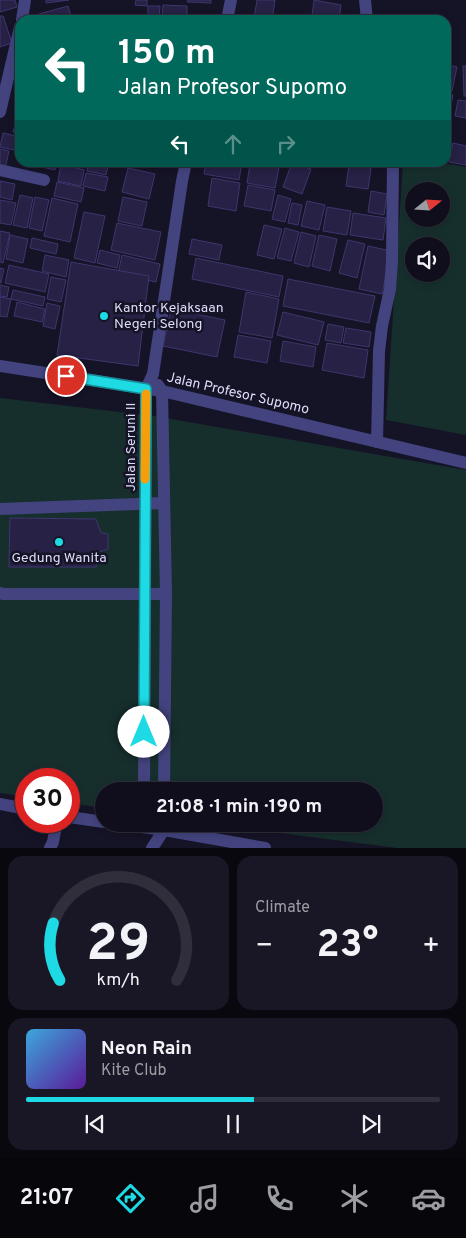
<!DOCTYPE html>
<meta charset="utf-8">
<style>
body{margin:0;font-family:Overpass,sans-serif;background:#191725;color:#f1f3f6;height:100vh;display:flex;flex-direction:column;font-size:19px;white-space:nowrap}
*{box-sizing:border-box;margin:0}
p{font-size:16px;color:#9c9ca3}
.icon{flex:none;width:28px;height:28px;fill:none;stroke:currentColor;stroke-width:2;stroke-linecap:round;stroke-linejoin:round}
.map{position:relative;height:848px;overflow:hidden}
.details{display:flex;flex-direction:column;gap:8px;padding:8px;background:#09080f;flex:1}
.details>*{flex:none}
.banner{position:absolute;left:15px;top:15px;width:436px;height:152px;border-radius:15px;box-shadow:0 2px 8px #0003,0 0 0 1px #302e3b;background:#00695c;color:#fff;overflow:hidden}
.needle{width:32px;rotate:72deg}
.buttons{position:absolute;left:405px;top:182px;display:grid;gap:10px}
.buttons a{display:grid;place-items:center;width:45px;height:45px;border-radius:50%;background:#100e1c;box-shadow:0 2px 8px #0003,0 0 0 1px #302e3b;font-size:25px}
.speed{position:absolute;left:15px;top:768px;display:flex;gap:10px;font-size:25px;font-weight:700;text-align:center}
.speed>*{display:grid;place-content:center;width:65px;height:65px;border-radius:50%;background:#100e1c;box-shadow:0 2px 8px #0003,0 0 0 1px #302e3b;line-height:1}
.speed .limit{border:8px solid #d22;background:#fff;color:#111}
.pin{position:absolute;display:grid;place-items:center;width:42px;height:42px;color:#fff;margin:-21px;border:2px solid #fff;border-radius:50%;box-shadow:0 1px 5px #0007}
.me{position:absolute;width:55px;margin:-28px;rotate:0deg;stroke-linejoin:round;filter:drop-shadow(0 0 4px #0008)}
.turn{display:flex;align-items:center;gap:18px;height:105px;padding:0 20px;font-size:22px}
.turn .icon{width:65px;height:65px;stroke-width:2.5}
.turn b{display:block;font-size:35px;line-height:42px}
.lanes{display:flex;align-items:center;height:48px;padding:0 20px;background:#0003;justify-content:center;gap:25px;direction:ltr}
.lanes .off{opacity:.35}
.big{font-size:38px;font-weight:700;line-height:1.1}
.details .widget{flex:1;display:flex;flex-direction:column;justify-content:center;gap:8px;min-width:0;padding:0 18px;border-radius:15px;background:#191725}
.details .dial{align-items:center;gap:0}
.dial svg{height:130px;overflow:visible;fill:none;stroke:#302e3b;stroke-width:7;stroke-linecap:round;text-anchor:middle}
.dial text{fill:#f1f3f6;stroke:none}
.song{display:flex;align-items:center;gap:15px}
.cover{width:60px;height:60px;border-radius:8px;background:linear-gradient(135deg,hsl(200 70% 55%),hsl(270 70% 35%))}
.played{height:5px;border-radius:2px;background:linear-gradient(90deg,#1edae4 55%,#302e3b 55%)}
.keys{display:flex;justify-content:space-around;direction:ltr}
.heat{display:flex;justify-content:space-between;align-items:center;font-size:28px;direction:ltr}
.details .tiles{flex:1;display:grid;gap:8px;grid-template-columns:1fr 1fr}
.widget:last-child{grid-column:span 2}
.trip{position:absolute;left:95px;top:782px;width:288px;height:50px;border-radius:25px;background:#100e1c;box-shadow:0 2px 8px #0003,0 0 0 1px #302e3b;font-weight:700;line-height:50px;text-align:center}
.tab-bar{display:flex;height:80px;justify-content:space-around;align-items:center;background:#06060b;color:#9c9ca3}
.tab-bar .icon{width:35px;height:35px}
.tab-bar .current{color:#1edae4}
.tab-bar b{font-size:22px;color:#f1f3f6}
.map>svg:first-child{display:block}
.green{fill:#162f2d;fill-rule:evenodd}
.building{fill:#262145;stroke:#3e366e}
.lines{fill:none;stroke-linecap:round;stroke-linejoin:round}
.minor{stroke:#43447f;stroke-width:12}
.route-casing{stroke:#148e94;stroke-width:12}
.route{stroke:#1edae4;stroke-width:9}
.slow{stroke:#f59e0b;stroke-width:9}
.poi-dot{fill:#1edae4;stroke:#151326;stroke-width:2}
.labels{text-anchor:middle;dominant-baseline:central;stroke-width:5;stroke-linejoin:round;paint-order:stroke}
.poi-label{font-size:14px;fill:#dedcfb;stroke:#151326;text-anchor:start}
.street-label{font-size:14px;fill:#dedcfb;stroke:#151326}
</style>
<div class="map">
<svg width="466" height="848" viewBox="0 0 466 848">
<rect width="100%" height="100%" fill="#151326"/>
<g class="green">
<path d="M403,163H443L466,167V435L386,420ZM414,191H441V219H414ZM414,246H441V274H414Z"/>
<polygon points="0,398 154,416 466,470 466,848 397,848 210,824 374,824 374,791 104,791 104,808 69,803 69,779 26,779 26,797 0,793"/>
</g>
<g class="building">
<polygon points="0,0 15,0 17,7 0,12"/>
<polygon points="46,0 69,0 46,3"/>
<polygon points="136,0 147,0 147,6 135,5"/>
<polygon points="188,0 211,0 211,3 187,2"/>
<polygon points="257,0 275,0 272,20 254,18"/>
<polygon points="314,0 341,5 339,20 312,16"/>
<polygon points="163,5 187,6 187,20 162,20"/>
<polygon points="68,6 72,20 41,20 39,14"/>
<polygon points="148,6 160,6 159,20 148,20"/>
<polygon points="0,16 3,16 12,43 0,47"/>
<polygon points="446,64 457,67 452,91 446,90"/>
<polygon points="463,66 466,66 466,96 464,96"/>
<polygon points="446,94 453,95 449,116 446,116"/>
<polygon points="458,100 466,101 466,118 455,116"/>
<polygon points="16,121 20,122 20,134 13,132"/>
<polygon points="3,133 20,137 20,151 0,147"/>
<polygon points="453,143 466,146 466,165 449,162"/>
<polygon points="0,149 9,151 5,169 0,168"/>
<polygon points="31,162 57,162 55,170 30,164"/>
<polygon points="62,162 86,162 85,168"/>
<polygon points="89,162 109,162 106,175 87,171"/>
<polygon points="206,162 242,162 239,180 204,174"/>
<polygon points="302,162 322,162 320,168"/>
<polygon points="292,163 311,169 302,194 283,187"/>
<polygon points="61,164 84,170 81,186 58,181"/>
<polygon points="250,164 279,168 275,188 247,183"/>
<polygon points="349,165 371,168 368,189 346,186"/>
<polygon points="128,168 155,174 149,199 122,192"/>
<polygon points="86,173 108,177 105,191 83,186"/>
<polygon points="212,178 240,183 236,211 208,206"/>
<polygon points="0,181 15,184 12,200 0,197"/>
<polygon points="57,182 84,188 81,202 54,196"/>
<polygon points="248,185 275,190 271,211 244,206"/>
<polygon points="371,191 387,194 384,215 368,212"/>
<polygon points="20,195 33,198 27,228 13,225"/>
<polygon points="278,195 291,199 285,222 272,219"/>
<polygon points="35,197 49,200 42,231 29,228"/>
<polygon points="123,197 147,202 142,226 118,221"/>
<polygon points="52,198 78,204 70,242 44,236"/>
<polygon points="0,200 16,203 11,225 0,223"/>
<polygon points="307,201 325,205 319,230 301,226"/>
<polygon points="292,203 302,205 298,225 288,223"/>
<polygon points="327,207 351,211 347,235 323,231"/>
<polygon points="84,212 105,216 95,263 74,258"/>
<polygon points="353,213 386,218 383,240 350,235"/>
<polygon points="117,223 161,232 155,260 111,250"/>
<polygon points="264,225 282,229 274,259 257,255"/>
<polygon points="285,228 299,232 291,261 277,258"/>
<polygon points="0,231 10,233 3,263 0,262"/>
<polygon points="301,232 316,236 309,267 294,263"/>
<polygon points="10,235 28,239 23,263 6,259"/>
<polygon points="319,235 337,239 330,271 312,266"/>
<polygon points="32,238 58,244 56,254 30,248"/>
<polygon points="192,239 222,245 219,260 189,254"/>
<polygon points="348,240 365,244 357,278 339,273"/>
<polygon points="368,246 391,251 382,294 359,289"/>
<polygon points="100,250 120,255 117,268 97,263"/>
<polygon points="45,255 69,260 66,277 42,271"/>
<polygon points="122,255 160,264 156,282 118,274"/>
<polygon points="196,258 283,276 279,297 192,279"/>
<polygon points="71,262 149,276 138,366 57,355"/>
<polygon points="9,265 49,274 45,292 5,283"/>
<polygon points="0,268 4,269 1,283 0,283"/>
<polygon points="51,277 66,280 61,302 47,299"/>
<polygon points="288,279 375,296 369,323 283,306"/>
<polygon points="0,285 9,287 7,297 0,296"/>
<polygon points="13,290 45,297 43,306 11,299"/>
<polygon points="246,292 279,299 272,338 239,332"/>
<polygon points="0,297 11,299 7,317 0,316"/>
<polygon points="17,302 45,309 42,322 14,316"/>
<polygon points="47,303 60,306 55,329 43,326"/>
<polygon points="171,309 225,320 217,357 163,346"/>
<polygon points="283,312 324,322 318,345 277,335"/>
<polygon points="328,324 344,327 341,343 325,340"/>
<polygon points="346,328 371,332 369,347 343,343"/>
<polygon points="238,335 271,341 267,363 234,357"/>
<polygon points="283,341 316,347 313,367 280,361"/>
<polygon points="327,343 368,350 364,378 322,370"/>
<polygon points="10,518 96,519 101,533 108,534 108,549 99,552 96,567 9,567"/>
</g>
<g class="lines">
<g class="minor">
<polyline points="365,0 367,20"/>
<polyline points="22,20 25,0"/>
<polyline points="227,20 231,0"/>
<polyline points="0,112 20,27"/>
<polyline points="0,170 44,180"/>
<polyline points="0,366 162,391 466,463"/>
<polyline points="158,385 162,391 166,594 164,791"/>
<polyline points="377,442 379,351 382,326 390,289 392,261 393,162"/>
<polyline points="0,509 164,503"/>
<polyline points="0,593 3,594 166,594"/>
<polyline points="144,791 146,389 153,374 182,181 186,162"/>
<polyline points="0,804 26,809"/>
<polyline points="69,817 104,822"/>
<polyline points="119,824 164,830 265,848"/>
<polyline points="50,848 53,842 57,821"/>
<polyline points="152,848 164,830 164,824"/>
</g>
</g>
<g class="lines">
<defs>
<polyline id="route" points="66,376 146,389 144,732"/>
</defs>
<use href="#route" class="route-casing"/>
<use href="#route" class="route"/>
<polyline class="slow" points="145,479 146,394"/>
</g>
<g class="poi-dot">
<circle cx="104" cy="316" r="5"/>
<circle cx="59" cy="542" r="5"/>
</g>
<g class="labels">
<g class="poi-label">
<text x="114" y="308">Kantor Kejaksaan<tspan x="114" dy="16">Negeri Selong</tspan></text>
<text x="59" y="558" text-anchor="middle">Gedung Wanita</text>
</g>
<g class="street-label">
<text transform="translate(238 394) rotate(13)">Jalan Profesor Supomo</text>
<text transform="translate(131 447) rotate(-90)">Jalan Seruni II</text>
</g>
</g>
</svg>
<div class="buttons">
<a><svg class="needle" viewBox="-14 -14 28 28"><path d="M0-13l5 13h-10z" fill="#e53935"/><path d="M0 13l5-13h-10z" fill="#9c9ca3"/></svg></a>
<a><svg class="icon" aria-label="sound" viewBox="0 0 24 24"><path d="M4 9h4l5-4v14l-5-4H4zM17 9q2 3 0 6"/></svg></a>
</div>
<div class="speed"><div class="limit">30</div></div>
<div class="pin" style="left:66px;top:376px;background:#d93025"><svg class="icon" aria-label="arrive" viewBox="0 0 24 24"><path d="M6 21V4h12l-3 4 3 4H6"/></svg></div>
<svg class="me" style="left:144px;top:732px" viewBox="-20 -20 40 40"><circle r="19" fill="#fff"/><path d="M0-13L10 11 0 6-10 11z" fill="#1edae4"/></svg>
<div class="trip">21:08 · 1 min · 190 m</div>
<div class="banner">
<div class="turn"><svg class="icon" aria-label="left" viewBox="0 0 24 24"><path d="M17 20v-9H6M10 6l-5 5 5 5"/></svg><div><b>150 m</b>Jalan Profesor Supomo</div></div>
<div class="lanes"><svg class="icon" aria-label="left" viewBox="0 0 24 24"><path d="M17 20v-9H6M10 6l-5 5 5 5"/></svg><svg class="icon off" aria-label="ahead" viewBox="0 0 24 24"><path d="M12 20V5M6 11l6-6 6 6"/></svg><svg class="icon off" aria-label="right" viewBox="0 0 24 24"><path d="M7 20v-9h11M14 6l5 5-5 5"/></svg></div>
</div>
</div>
<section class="details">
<div class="tiles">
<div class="widget dial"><svg viewBox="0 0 100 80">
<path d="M14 69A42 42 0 1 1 86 69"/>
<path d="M14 69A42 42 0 0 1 10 34" stroke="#1edae4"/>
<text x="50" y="56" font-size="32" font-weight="700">29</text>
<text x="50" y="72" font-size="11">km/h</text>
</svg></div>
<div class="widget"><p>Climate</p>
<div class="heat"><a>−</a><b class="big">23°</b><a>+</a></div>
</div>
<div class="widget">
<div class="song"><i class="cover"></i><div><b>Neon Rain</b><p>Kite Club</p></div></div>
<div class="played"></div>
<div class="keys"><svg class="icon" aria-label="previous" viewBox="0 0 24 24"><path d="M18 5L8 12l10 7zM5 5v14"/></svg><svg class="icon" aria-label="pause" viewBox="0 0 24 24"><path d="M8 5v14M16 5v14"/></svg><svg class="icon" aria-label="next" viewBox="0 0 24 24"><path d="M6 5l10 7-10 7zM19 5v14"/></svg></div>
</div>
</div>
</section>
<nav class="tab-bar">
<b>21:07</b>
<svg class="icon current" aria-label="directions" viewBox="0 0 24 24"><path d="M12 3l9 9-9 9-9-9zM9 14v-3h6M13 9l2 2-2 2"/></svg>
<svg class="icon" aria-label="music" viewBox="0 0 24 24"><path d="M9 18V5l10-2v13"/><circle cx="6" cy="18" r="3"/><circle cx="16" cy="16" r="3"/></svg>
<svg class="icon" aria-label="phone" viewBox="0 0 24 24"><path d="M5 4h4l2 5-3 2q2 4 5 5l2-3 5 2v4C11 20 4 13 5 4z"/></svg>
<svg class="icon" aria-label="climate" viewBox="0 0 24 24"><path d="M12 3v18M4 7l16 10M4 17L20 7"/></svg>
<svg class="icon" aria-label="car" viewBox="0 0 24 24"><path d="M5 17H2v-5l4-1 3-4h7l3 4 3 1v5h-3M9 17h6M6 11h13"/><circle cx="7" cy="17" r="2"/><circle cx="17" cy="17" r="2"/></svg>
</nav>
